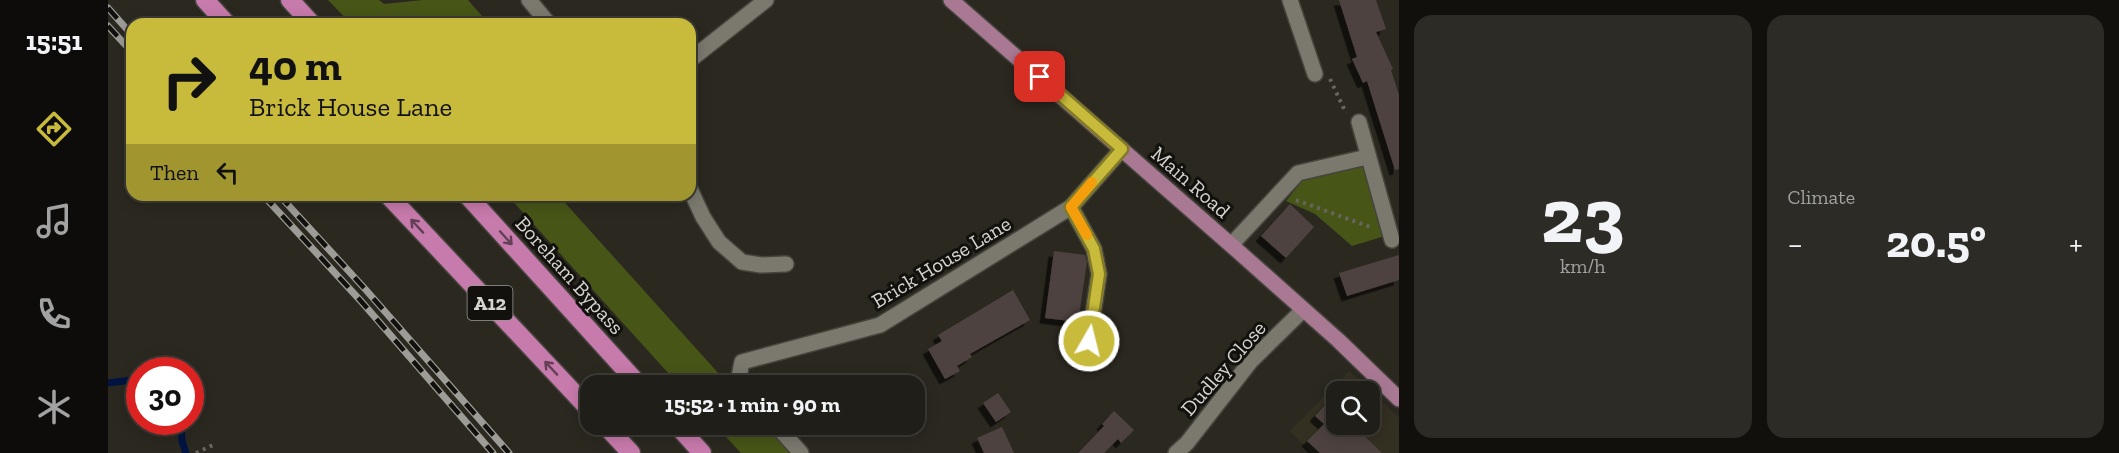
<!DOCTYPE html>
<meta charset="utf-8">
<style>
body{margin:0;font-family:"Zilla Slab",serif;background:#2d2b25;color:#f1f3f6;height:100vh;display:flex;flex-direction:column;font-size:22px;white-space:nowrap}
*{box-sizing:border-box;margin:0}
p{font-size:20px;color:#a2a2a2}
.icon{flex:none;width:33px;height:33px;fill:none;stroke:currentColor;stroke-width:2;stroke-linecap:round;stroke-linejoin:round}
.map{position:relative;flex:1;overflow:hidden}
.side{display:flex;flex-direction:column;gap:15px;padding:15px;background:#12100d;width:720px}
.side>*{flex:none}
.guide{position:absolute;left:18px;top:18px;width:570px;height:183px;border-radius:18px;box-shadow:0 3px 15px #0003,0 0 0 2px #3d3c37;background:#c8bb3b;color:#111;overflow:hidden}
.buttons{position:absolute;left:1218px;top:381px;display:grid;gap:12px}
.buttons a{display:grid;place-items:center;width:54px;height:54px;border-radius:12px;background:#201e18;box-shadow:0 3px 15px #0003,0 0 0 2px #3d3c37;font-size:30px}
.speed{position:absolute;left:18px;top:357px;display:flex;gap:12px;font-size:30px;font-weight:700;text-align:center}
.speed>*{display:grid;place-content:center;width:78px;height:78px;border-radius:50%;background:#201e18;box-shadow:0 3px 15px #0003,0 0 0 2px #3d3c37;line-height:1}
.speed .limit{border:9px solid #d22;background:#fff;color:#111}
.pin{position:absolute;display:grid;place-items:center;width:51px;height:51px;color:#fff;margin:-26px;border-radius:12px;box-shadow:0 3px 9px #0006}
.me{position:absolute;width:66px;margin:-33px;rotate:8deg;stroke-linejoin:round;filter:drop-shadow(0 0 4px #0008)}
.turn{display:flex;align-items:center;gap:21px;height:126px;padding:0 24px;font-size:27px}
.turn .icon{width:78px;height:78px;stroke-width:2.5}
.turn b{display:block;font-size:42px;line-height:51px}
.then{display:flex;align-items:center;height:57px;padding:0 24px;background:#0003;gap:12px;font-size:22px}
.big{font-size:45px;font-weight:700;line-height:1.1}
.side .widget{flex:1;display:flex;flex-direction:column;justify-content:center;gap:9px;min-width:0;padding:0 21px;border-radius:18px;background:#2d2b25}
.side .dial{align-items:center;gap:0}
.dial b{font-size:78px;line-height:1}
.heat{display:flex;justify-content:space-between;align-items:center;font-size:33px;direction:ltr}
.side .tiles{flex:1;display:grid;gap:15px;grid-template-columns:repeat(2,1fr)}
.trip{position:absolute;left:472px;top:375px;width:345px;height:60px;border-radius:18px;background:#201e18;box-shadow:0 3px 15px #0003,0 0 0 2px #3d3c37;font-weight:700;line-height:60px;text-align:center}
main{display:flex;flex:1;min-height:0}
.tabs{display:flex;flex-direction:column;width:108px;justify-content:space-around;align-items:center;background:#0d0c0a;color:#a2a2a2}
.tabs .icon{width:42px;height:42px}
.tabs .on{color:#c8bb3b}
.tabs b{font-size:27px;color:#f1f3f6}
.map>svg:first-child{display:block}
.built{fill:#332f21;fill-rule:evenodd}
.green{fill:#475517}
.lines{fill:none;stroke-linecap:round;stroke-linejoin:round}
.stream{stroke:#001341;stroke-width:7}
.building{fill:#4d433f;filter:url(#shadow)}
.minor-casing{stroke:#45443d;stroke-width:18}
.major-casing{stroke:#45443d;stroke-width:18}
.highway-casing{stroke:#45443d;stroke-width:21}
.path{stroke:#67655e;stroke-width:4;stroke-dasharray:3 4.5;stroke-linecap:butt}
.minor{stroke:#7b786e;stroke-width:15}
.major{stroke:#a97993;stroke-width:15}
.highway{stroke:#c77aac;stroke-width:18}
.rail-casing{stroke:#9d9c96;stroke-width:7}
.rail{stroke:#12110e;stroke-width:4.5;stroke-dasharray:14;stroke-linecap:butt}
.oneway{stroke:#634055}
.route-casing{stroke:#827a26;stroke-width:15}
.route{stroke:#c8bb3b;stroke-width:10}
.slow{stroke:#f59e0b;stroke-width:10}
.labels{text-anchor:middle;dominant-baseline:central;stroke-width:6;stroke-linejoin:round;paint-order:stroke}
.shield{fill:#12110e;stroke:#9a9a95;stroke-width:1.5}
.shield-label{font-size:20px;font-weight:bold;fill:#d5d4cf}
.street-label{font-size:21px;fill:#d5d4cf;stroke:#12110e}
</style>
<main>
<nav class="tabs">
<b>15:51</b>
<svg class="icon on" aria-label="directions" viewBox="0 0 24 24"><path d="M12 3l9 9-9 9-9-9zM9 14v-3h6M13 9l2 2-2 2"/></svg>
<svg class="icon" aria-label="music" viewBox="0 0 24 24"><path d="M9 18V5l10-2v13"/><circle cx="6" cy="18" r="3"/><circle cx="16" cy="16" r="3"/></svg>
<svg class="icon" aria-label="phone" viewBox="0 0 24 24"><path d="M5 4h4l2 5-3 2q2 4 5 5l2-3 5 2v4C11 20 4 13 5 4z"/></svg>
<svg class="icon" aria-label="climate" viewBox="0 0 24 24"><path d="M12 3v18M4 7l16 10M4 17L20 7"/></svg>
</nav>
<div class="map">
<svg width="1291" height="453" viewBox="0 0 1291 453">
<defs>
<filter id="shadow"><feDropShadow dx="-5.5" dy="5.5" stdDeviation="0" flood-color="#0009"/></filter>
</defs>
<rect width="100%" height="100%" fill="#2b2820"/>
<path class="built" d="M1241,371L1291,418V453H1204L1182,431ZM1228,392H1262V424H1228Z"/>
<g class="green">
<polygon points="220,0 271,0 276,4 315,0 360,0 374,16 369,24 243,24"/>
<polygon points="1257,164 1277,236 1244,246 1207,214 1178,201 1194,181"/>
<polygon points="399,195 450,195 621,385 571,385"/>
<polygon points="607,425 656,425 682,453 633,453"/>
</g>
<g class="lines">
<g class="stream">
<polyline points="0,383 32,379"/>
<polyline points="73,422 74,441 78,453"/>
</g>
</g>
<g class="building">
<polygon points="1231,0 1268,0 1278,29 1268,32 1285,69 1283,70 1291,95 1291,169 1287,170 1259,81 1255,83 1244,59 1249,57"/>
<polygon points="1182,204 1206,227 1178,258 1153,236"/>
<polygon points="946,251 977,255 979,262 970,322 937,318"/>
<polygon points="1291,255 1291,280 1239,296 1231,273"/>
<polygon points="905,290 922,320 862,354 864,357 849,366 852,371 837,379 820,349 834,341 830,335"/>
<polygon points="890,393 903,412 888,422 875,403"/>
<polygon points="1228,393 1228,424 1244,424 1274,453 1212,453 1199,441 1216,424 1207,416"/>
<polygon points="1006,411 1026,430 1013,443 1010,439 996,453 970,453 996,426 994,424"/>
<polygon points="894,427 906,453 876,453 869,438"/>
</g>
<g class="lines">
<defs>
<g id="minor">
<polyline points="421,0 441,24"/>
<polyline points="1182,0 1207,74"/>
<polyline points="582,60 658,0"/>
<polyline points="1251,122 1284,240"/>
<polyline points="582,189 595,217 611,242 634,262 653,265 678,264"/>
<polyline points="963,207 986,249 991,274 981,341"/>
<polyline points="1123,245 1190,173 1259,157"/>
<polyline points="636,386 631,377 634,362 772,325 963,207 1014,149"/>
<polyline points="667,424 693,453"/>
<polyline points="1068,453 1079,443 1143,361 1195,310"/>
</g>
<polyline id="major" points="843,0 1123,245 1230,340 1291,399"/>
<g id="highway">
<polyline points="97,0 119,24"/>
<polyline points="182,0 204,24"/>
<polyline points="280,195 483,411"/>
<polyline points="359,195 532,386"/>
<polyline points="496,424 523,453"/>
<polyline points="568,424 594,453"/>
</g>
</defs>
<use href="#minor" class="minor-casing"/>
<use href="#major" class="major-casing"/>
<use href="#highway" class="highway-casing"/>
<g class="path">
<polyline points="1222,79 1238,113"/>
<polyline points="1188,200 1262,227"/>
<polyline points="88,453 105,445"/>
</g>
<use href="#minor" class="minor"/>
<use href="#major" class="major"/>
<use href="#highway" class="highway"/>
<defs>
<g id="rail">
<polyline points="0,8 24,35"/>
<polyline points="0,26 24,52"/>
<polyline points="155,195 252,300 385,453"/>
<polyline points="171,195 258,290 401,453"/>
</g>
</defs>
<use href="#rail" class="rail-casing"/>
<use href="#rail" class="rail"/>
</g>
<defs><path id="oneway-shaft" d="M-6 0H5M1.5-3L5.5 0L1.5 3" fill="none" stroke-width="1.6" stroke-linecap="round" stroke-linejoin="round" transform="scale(1.5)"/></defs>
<g class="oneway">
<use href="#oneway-shaft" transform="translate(309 226) rotate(-133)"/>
<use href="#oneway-shaft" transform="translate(398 238) rotate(48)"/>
<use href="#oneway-shaft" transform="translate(443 368) rotate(-133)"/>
</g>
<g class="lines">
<defs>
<polyline id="route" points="932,77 1014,149 963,207 986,249 991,274 981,341"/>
</defs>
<use href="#route" class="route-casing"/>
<use href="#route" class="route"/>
<polyline class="slow" points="979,235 963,207 984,182"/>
</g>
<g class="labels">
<rect class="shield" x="359.5" y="286" width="45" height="34" rx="4.5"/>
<g class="shield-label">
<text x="382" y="303">A12</text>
</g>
<g class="street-label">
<text transform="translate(1083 182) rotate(41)">Main Road</text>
<text transform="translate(833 262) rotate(-31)">Brick House Lane</text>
<text transform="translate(462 275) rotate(48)">Boreham Bypass</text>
<text transform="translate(1115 368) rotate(-49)">Dudley Close</text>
</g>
</g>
</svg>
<div class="buttons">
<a><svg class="icon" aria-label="search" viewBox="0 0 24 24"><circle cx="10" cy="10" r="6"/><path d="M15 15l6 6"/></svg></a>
</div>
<div class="speed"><div class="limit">30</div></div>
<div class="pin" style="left:932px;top:77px;background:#d93025"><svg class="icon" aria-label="arrive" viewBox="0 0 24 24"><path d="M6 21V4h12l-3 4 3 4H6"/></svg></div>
<svg class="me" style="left:981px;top:341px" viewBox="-20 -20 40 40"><circle r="17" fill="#c8bb3b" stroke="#fff" stroke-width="3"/><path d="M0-11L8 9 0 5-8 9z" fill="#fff"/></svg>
<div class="trip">15:52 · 1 min · 90 m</div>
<div class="guide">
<div class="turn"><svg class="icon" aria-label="right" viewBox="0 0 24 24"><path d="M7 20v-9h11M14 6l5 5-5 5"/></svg><div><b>40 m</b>Brick House Lane</div></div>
<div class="then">Then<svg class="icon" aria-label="left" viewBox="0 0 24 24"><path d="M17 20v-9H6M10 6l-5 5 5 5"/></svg></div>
</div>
</div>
<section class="side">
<div class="tiles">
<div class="widget dial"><b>23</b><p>km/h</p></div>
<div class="widget"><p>Climate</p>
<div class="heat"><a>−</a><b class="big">20.5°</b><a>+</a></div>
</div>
</div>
</section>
</main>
